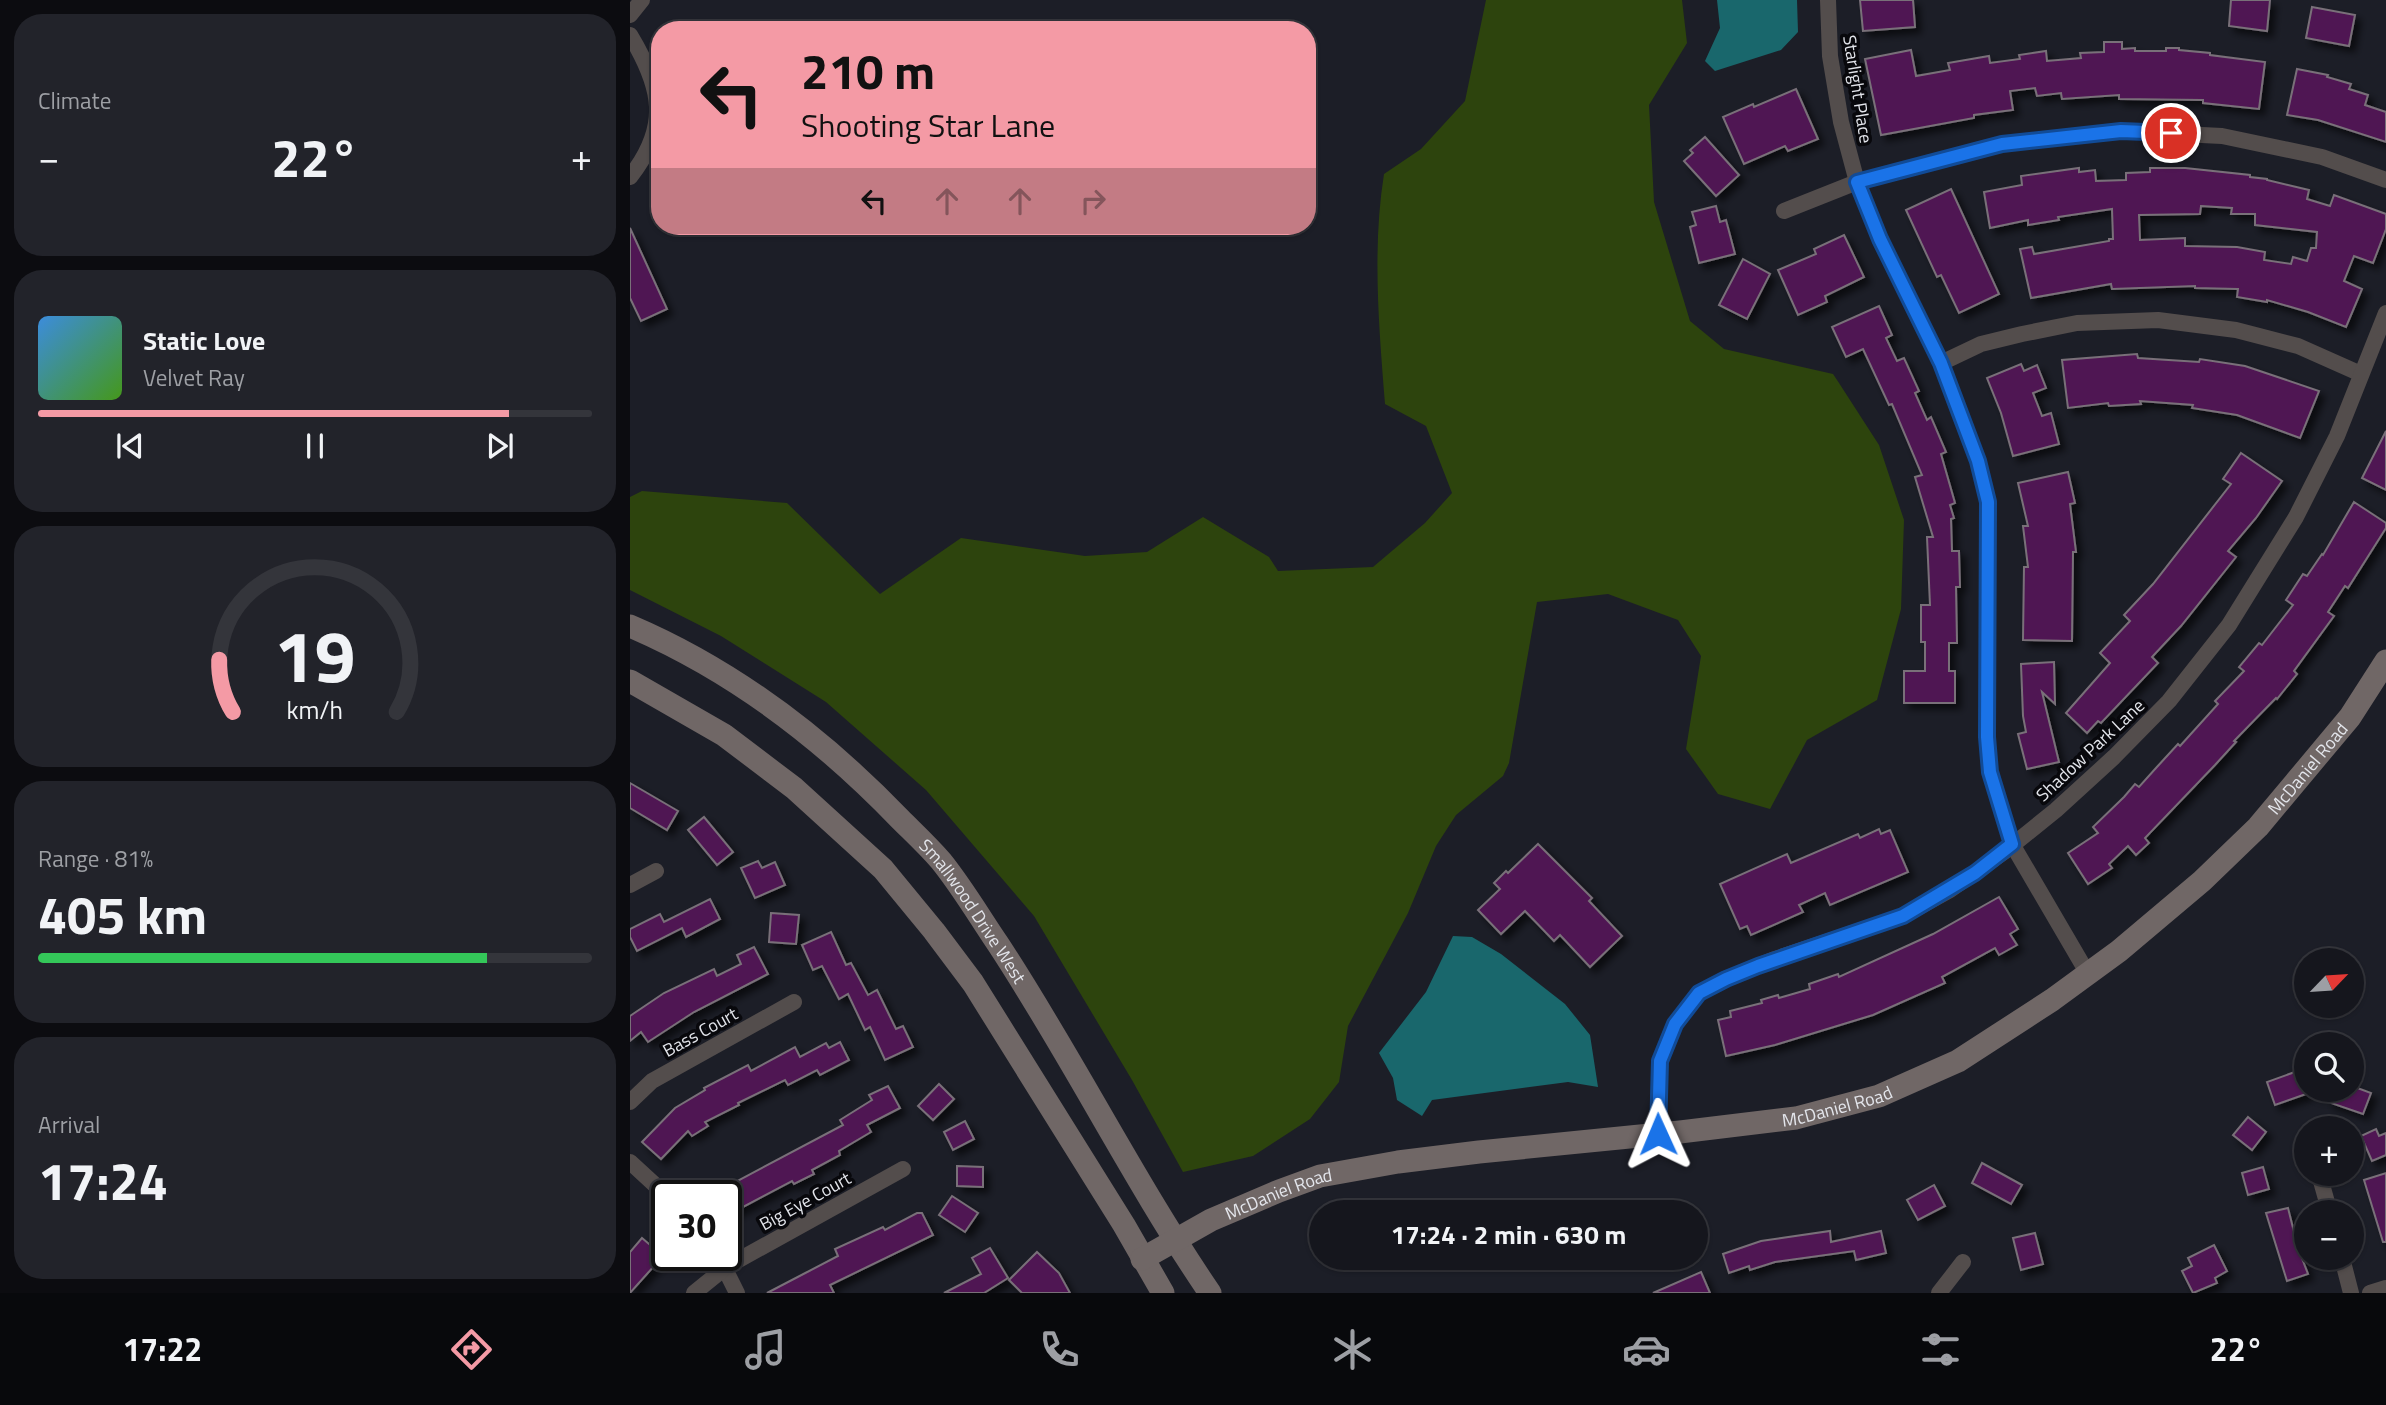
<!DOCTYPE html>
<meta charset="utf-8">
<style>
body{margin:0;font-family:"Titillium Web",sans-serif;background:#22232a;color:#f1f3f6;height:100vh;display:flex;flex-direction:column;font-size:26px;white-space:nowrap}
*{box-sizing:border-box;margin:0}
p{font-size:23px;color:#9d9fa4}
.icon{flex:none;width:38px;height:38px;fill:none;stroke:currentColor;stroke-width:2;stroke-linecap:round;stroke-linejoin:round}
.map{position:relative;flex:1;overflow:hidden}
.details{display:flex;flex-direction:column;gap:14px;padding:14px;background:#0c0c10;width:630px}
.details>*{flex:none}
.guide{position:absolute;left:21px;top:21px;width:665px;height:214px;border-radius:28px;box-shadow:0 2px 5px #0004,0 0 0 2px #34353b;background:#f49aa5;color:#111;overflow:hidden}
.needle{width:46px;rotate:65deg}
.buttons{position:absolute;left:1664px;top:948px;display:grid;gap:14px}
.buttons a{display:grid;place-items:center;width:70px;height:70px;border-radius:50%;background:#15161d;box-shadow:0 2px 5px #0004,0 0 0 2px #34353b;font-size:35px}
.speed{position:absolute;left:21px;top:1180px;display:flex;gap:14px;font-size:35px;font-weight:700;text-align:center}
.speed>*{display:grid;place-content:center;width:91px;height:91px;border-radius:50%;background:#15161d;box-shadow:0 2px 5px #0004,0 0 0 2px #34353b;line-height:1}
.speed .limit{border:4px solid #111;border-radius:10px;background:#fff;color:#111}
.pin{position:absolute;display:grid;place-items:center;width:60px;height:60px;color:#fff;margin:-30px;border:4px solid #fff;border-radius:50%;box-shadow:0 2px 7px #0007}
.me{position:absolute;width:77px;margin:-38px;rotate:359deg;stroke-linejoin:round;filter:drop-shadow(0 0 5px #0008)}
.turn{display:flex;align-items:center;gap:24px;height:147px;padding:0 35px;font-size:32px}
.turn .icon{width:91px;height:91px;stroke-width:2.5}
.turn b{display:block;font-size:49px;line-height:60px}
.lanes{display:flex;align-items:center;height:66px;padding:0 35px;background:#0003;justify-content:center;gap:35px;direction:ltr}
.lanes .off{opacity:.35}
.big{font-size:52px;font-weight:700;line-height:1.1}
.details .tile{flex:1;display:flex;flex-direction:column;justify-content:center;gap:10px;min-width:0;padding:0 24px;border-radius:28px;background:#22232a}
.details .dial{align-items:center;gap:0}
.dial svg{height:182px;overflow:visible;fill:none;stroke:#34353b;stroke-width:7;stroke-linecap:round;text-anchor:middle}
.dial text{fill:#f1f3f6;stroke:none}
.song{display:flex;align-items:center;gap:21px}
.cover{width:84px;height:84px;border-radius:10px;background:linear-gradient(135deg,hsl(210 70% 55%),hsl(100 70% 35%))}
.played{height:7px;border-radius:4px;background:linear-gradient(90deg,#f49aa5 85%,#34353b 85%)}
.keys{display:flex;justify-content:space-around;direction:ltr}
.heat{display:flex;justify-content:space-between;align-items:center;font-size:38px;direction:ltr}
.charge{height:10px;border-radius:5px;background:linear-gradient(90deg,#34c759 81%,#34353b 0)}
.trip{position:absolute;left:679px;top:1200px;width:399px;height:70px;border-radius:35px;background:#15161d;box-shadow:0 2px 5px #0004,0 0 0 2px #34353b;font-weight:700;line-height:70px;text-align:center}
.dock{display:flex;height:112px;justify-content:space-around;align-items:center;background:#08090c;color:#9d9fa4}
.dock .icon{width:49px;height:49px}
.dock .selected{color:#f49aa5}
.dock b{font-size:32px;color:#f1f3f6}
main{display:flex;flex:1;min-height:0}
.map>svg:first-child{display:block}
.green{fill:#2d440d}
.water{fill:#19676c}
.building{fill:#501453;stroke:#797079;stroke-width:2;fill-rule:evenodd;filter:url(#shadow)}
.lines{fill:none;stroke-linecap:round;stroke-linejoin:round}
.street{stroke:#534d4c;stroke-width:16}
.secondary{stroke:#706766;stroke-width:23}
.route-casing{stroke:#114b97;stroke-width:18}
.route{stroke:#1a73e8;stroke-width:12}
.labels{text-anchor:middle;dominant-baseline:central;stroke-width:7;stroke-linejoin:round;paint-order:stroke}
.street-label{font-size:18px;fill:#e3e5eb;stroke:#08080c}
</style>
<main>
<section class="details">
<div class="tile"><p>Climate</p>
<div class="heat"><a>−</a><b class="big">22°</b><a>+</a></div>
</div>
<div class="tile">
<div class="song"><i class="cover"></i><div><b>Static Love</b><p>Velvet Ray</p></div></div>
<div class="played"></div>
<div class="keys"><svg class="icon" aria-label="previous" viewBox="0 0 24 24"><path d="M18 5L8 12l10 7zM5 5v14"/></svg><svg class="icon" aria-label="pause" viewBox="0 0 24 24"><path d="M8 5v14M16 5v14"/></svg><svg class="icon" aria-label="next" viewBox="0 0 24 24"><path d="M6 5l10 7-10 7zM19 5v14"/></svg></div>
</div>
<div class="tile dial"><svg viewBox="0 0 100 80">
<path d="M14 69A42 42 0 1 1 86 69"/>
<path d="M14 69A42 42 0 0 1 8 46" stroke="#f49aa5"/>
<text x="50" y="56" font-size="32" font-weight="700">19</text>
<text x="50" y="72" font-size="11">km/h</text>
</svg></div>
<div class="tile"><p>Range · 81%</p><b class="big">405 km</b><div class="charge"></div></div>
<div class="tile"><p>Arrival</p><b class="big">17:24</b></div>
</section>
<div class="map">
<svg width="1756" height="1293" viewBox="0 0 1756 1293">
<defs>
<filter id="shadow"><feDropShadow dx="5.5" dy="5.5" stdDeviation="3.5" flood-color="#0009"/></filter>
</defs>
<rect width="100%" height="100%" fill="#1c1e27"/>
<path class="green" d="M856,0H1052L1057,43L1019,105L1024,202L1060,321L1094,349L1203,374L1209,383L1249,445L1274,520L1271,609L1247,700L1177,740L1140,809L1088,794L1056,749L1071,656L1048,620L978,594L907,602L879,763L873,776L826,815L806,846L778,913L718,1026L709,1082L680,1119L623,1156L553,1172L502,1080L404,916L296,790L196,702L91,636L0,590V497L12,491L157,503L250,594L331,538L455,556L517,552L573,517L639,557L648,571L743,567L795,523L822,493L796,426L755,404C749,328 742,249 754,174L791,149L835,101Z"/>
<g class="water">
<polygon points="1087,0 1167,0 1168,32 1151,50 1085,71 1075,61 1090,28"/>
<polygon points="823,936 842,937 871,954 935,1004 960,1035 968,1087 938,1082 802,1100 792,1116 767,1100 763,1078 749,1053 796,992"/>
</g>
<g class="building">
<polygon points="1230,0 1283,0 1285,27 1233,31"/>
<polygon points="1601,0 1640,0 1637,31 1599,26"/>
<polygon points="1682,7 1725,15 1719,46 1676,38"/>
<polygon points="1474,42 1492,42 1492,49 1505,48 1505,51 1536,51 1536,48 1549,48 1549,50 1580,53 1580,55 1635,62 1629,109 1573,103 1573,100 1489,99 1489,95 1432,99 1431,93 1407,96 1405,88 1380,91 1383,110 1344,115 1344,118 1251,135 1235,59 1281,50 1286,76 1320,70 1318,63 1359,56 1360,63 1390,59 1389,55 1416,51 1417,61 1451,58 1450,53 1474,52"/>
<polygon points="1667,69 1698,75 1697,77 1721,84 1719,89 1738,95 1735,105 1756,112 1756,142 1688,120 1657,115"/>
<polygon points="1166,89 1188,139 1158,151 1155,146 1114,164 1093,117 1123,104 1124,107"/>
<polygon points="1075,137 1109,175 1086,196 1054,161 1063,153 1060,150"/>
<path d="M1449,168V172L1465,170L1466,181L1496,180V173L1520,172V168H1555L1620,175V177L1637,179V180L1679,190L1677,199L1700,206L1704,195L1756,214V229L1743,263L1724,256L1714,281L1732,289L1716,327L1678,312L1637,300V302L1607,297L1608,289L1565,288V286L1482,289L1481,284L1401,298L1390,249L1402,247L1404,254L1479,241V239H1483L1482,209L1428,217L1429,220L1398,225V220L1360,228L1354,192L1392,185L1391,176ZM1571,206L1602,208L1601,214H1625V225L1687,232L1686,248H1681L1677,261L1663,257L1661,264L1634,260L1635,252L1607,247L1555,246V238L1510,240L1509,215L1570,214Z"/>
<polygon points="1321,189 1369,294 1329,313 1311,275 1307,277 1276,210"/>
<polygon points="1086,206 1090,222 1096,220 1105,254 1069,263 1060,227 1066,225 1062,212"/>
<polygon points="0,228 37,309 11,321 0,298"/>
<polygon points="1214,235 1234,277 1195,296 1197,302 1168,315 1148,270 1186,254 1184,249"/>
<polygon points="1113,259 1140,274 1117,319 1089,305"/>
<polygon points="1249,306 1262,335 1256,338 1267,361 1274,358 1289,391 1285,393 1297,420 1301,417 1316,452 1311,454 1325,503 1320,505 1324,518 1321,519 1322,551 1329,551 1330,587 1326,587 1327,643 1319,643 1319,671 1325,671 1325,703 1274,703 1274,671 1295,671 1295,642 1291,642 1291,605 1300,605 1297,537 1303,537 1285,477 1292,475 1262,404 1259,405 1233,349 1216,357 1202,327"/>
<polygon points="1507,354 1508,358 1569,362 1570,359 1615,366 1689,391 1670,438 1607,415 1562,408 1563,405 1510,401 1511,404 1479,406 1478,403 1438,408 1432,360"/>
<polygon points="1391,364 1394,371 1407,365 1416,388 1403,393 1412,416 1421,413 1429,444 1383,456 1371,413 1357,378"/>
<polygon points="1756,431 1756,490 1732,478"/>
<polygon points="1611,453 1652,481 1626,518 1598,551 1606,557 1551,626 1522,657 1528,663 1471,723 1468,721 1457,733 1436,713 1480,663 1470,653 1500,621 1494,615 1523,584 1601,484 1593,479"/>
<polygon points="1438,472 1445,503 1440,504 1446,552 1443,552 1442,641 1393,640 1394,567 1398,567 1393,526 1398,526 1388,483"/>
<polygon points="1724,502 1756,523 1756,528 1718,588 1715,586 1698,612 1704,616 1664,671 1667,674 1647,699 1646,698 1604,741 1606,742 1585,765 1515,838 1519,843 1506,855 1498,846 1479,864 1482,868 1458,884 1438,853 1468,833 1463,827 1494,797 1505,784 1509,787 1526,768 1548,744 1550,746 1588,704 1585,701 1614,671 1609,667 1629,643 1632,645 1663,605 1656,600 1673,574 1677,576 1692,554 1693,555"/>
<polygon points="1424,662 1425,704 1412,692 1429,762 1397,769 1388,734 1396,732 1393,716 1391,664"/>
<polygon points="0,783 48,811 37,830 0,808"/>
<polygon points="74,817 103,852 87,865 58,830"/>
<polygon points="1249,829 1251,834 1260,830 1278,872 1200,905 1195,893 1169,905 1173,912 1121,935 1117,926 1110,929 1090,884 1157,854 1161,863 1228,834 1230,838"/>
<polygon points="908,844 962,898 959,901 992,936 960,967 930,935 924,941 895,911 871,934 848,910 870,889 864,883 876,871 878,873"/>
<polygon points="128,861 132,868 145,862 155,885 125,898 111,868"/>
<polygon points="1369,897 1388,929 1380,934 1387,945 1369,955 1365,948 1312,977 1315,983 1243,1015 1145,1045 1096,1056 1088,1020 1101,1017 1100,1011 1132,1003 1131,1000 1148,995 1149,998 1180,989 1179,984 1208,974 1209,977 1303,934"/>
<polygon points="80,899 90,919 56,937 52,928 7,951 0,937 0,929 30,914 34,922"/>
<polygon points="141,913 169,915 166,944 139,942"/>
<polygon points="201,932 216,965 221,963 238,995 247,990 266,1029 273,1026 283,1047 255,1060 240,1027 235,1030 218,994 209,999 192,966 183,970 172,945"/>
<polygon points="124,947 138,974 64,1012 18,1042 11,1032 0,1041 0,1016 34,993 84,969 87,976 111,964 107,955"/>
<polygon points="210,1042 219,1060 190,1075 187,1070 158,1085 155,1080 108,1103 109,1105 75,1122 78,1126 62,1136 58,1131 31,1159 12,1142 45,1108 75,1090 74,1088 118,1065 121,1071 165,1047 170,1057 196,1043 199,1048"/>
<polygon points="1676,1068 1676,1094 1645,1105 1637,1082"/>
<polygon points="309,1084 324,1099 303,1120 288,1106"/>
<polygon points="258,1086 270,1108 237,1125 241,1132 209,1151 210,1155 182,1170 184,1174 164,1184 162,1181 96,1216 96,1187 213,1125 210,1120 242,1100 239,1095"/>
<polygon points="1722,1086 1741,1093 1733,1114 1698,1102 1702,1090 1722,1090"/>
<polygon points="1618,1117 1636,1132 1622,1150 1603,1135"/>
<polygon points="335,1121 344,1139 323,1150 314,1132"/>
<polygon points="1746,1129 1749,1136 1756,1133 1756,1155 1742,1161 1731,1136"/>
<polygon points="1352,1163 1392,1185 1381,1204 1342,1183"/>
<polygon points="327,1166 353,1167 353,1187 327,1186"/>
<polygon points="1633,1167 1639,1189 1618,1195 1612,1173"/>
<polygon points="1756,1173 1756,1242 1753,1242 1734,1180"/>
<polygon points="1304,1185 1315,1206 1288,1220 1277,1200"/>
<polygon points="322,1196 348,1213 335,1232 309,1215"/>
<polygon points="1658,1208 1668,1248 1678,1274 1657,1281 1636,1213"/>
<polygon points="287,1213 292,1213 303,1235 200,1285 204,1293 137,1293 208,1256 205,1249 253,1227 255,1230"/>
<polygon points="1200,1231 1201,1242 1251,1231 1256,1253 1226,1260 1224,1251 1145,1262 1120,1270 1119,1266 1099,1273 1093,1254 1131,1241"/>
<polygon points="1405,1233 1413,1264 1391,1270 1383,1238"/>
<polygon points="12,1238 33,1256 0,1293 0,1252"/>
<polygon points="1584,1245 1597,1271 1585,1278 1587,1283 1563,1293 1552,1271 1562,1266 1558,1258"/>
<polygon points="360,1248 378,1278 354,1293 314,1293 351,1274 342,1258"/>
<polygon points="407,1252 429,1273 440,1293 392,1293 379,1280"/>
<polygon points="1071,1272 1080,1293 1023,1293"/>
</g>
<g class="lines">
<g class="street">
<polyline points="1198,0 1200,56 1211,122 1227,182 1250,239 1311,363 1348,461 1358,502 1357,737 1360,772 1382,844 1458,974"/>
<polyline points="0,15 12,0"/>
<path d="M0,35C32,88 40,126 0,177"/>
<polyline points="1154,211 1227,182 1372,144 1491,131 1592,136 1692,157 1756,180"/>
<polyline points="1311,363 1351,344 1392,334 1447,323 1528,320 1606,330 1668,346 1731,374"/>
<polyline points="0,885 26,871"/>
<polyline points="0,1102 22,1081 164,1002"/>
<polyline points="1028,1134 1030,1061 1045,1024 1069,993 1096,979 1145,959 1273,916 1320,890 1374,852 1426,810 1484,757 1539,701 1599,625 1666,517 1707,436 1756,313"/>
<polyline points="0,1162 37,1196"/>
<polyline points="1689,1174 1700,1213"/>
<polyline points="88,1255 107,1293"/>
<polyline points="1712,1258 1721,1293"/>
<polyline points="64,1293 96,1267 273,1169"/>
<polyline points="1309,1293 1333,1262"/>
<polyline points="1740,1293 1756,1288"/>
</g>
<g class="secondary">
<path id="s1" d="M0,626C103,670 193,739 270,819C284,833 298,846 311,861C332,887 349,916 368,944C443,1058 503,1180 580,1293"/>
<polyline points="0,681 94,735 164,788 253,869 304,931 343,983 494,1225 533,1293"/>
<path id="s2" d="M512,1259L581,1220L649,1191L690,1176L768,1162L849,1152L1050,1132L1166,1118L1249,1096L1328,1061L1422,1000L1489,951L1572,881L1628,827L1720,717L1756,661"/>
</g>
</g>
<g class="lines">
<defs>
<polyline id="route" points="1028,1134 1030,1061 1045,1024 1069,993 1096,979 1128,966 1273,916 1345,873 1382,844 1360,772 1357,737 1358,502 1348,461 1311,363 1250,239 1227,182 1372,144 1491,131 1541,133"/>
</defs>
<use href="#route" class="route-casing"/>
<use href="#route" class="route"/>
</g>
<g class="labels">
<g class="street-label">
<text transform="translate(1228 89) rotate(81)">Starlight Place</text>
<text transform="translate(1460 750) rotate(-43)">Shadow Park Lane</text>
<text stroke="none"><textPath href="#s2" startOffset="1307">McDaniel Road</textPath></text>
<text stroke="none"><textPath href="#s1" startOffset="452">Smallwood Drive West</textPath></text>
<text transform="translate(70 1032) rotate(-29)">Bass Court</text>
<text stroke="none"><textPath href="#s2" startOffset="719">McDaniel Road</textPath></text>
<text stroke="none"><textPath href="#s2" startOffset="152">McDaniel Road</textPath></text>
<text transform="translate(175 1201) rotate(-29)">Big Eye Court</text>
</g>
</g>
</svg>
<div class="buttons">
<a><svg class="needle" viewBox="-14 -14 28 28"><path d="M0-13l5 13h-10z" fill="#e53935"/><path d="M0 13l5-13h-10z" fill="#9d9fa4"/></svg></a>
<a><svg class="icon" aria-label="search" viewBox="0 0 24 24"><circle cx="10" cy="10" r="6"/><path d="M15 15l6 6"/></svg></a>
<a>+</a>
<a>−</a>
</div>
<div class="speed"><div class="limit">30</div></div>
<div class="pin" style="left:1541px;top:133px;background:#d93025"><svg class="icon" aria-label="arrive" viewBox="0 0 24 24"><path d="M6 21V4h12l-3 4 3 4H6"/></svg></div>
<svg class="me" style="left:1028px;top:1134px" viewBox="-20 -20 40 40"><path d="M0-17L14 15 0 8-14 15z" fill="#1a73e8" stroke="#fff" stroke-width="4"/></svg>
<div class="trip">17:24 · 2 min · 630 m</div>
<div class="guide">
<div class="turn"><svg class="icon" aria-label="left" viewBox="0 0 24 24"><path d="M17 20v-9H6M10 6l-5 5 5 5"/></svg><div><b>210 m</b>Shooting Star Lane</div></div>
<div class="lanes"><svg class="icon" aria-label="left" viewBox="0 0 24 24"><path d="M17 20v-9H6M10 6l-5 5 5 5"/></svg><svg class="icon off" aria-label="ahead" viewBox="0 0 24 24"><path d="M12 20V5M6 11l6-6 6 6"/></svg><svg class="icon off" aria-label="ahead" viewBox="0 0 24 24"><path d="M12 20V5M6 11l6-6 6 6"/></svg><svg class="icon off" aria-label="right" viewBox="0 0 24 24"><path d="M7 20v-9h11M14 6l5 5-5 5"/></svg></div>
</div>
</div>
</main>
<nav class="dock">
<b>17:22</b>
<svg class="icon selected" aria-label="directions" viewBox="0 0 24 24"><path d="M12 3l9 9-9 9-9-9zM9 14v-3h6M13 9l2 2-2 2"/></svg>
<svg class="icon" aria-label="music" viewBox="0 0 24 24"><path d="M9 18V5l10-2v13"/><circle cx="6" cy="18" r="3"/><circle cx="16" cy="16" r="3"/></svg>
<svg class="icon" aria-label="phone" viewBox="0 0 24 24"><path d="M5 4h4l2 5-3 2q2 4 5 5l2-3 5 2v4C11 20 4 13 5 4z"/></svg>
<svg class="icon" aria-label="climate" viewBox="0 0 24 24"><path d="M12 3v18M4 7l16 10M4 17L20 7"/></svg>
<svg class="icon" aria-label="car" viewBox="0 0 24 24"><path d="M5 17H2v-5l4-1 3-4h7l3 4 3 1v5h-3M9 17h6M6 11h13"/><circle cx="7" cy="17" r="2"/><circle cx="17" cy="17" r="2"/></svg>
<svg class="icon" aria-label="filters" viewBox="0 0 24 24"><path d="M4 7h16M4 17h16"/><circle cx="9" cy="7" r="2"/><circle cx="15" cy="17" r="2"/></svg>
<b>22°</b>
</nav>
